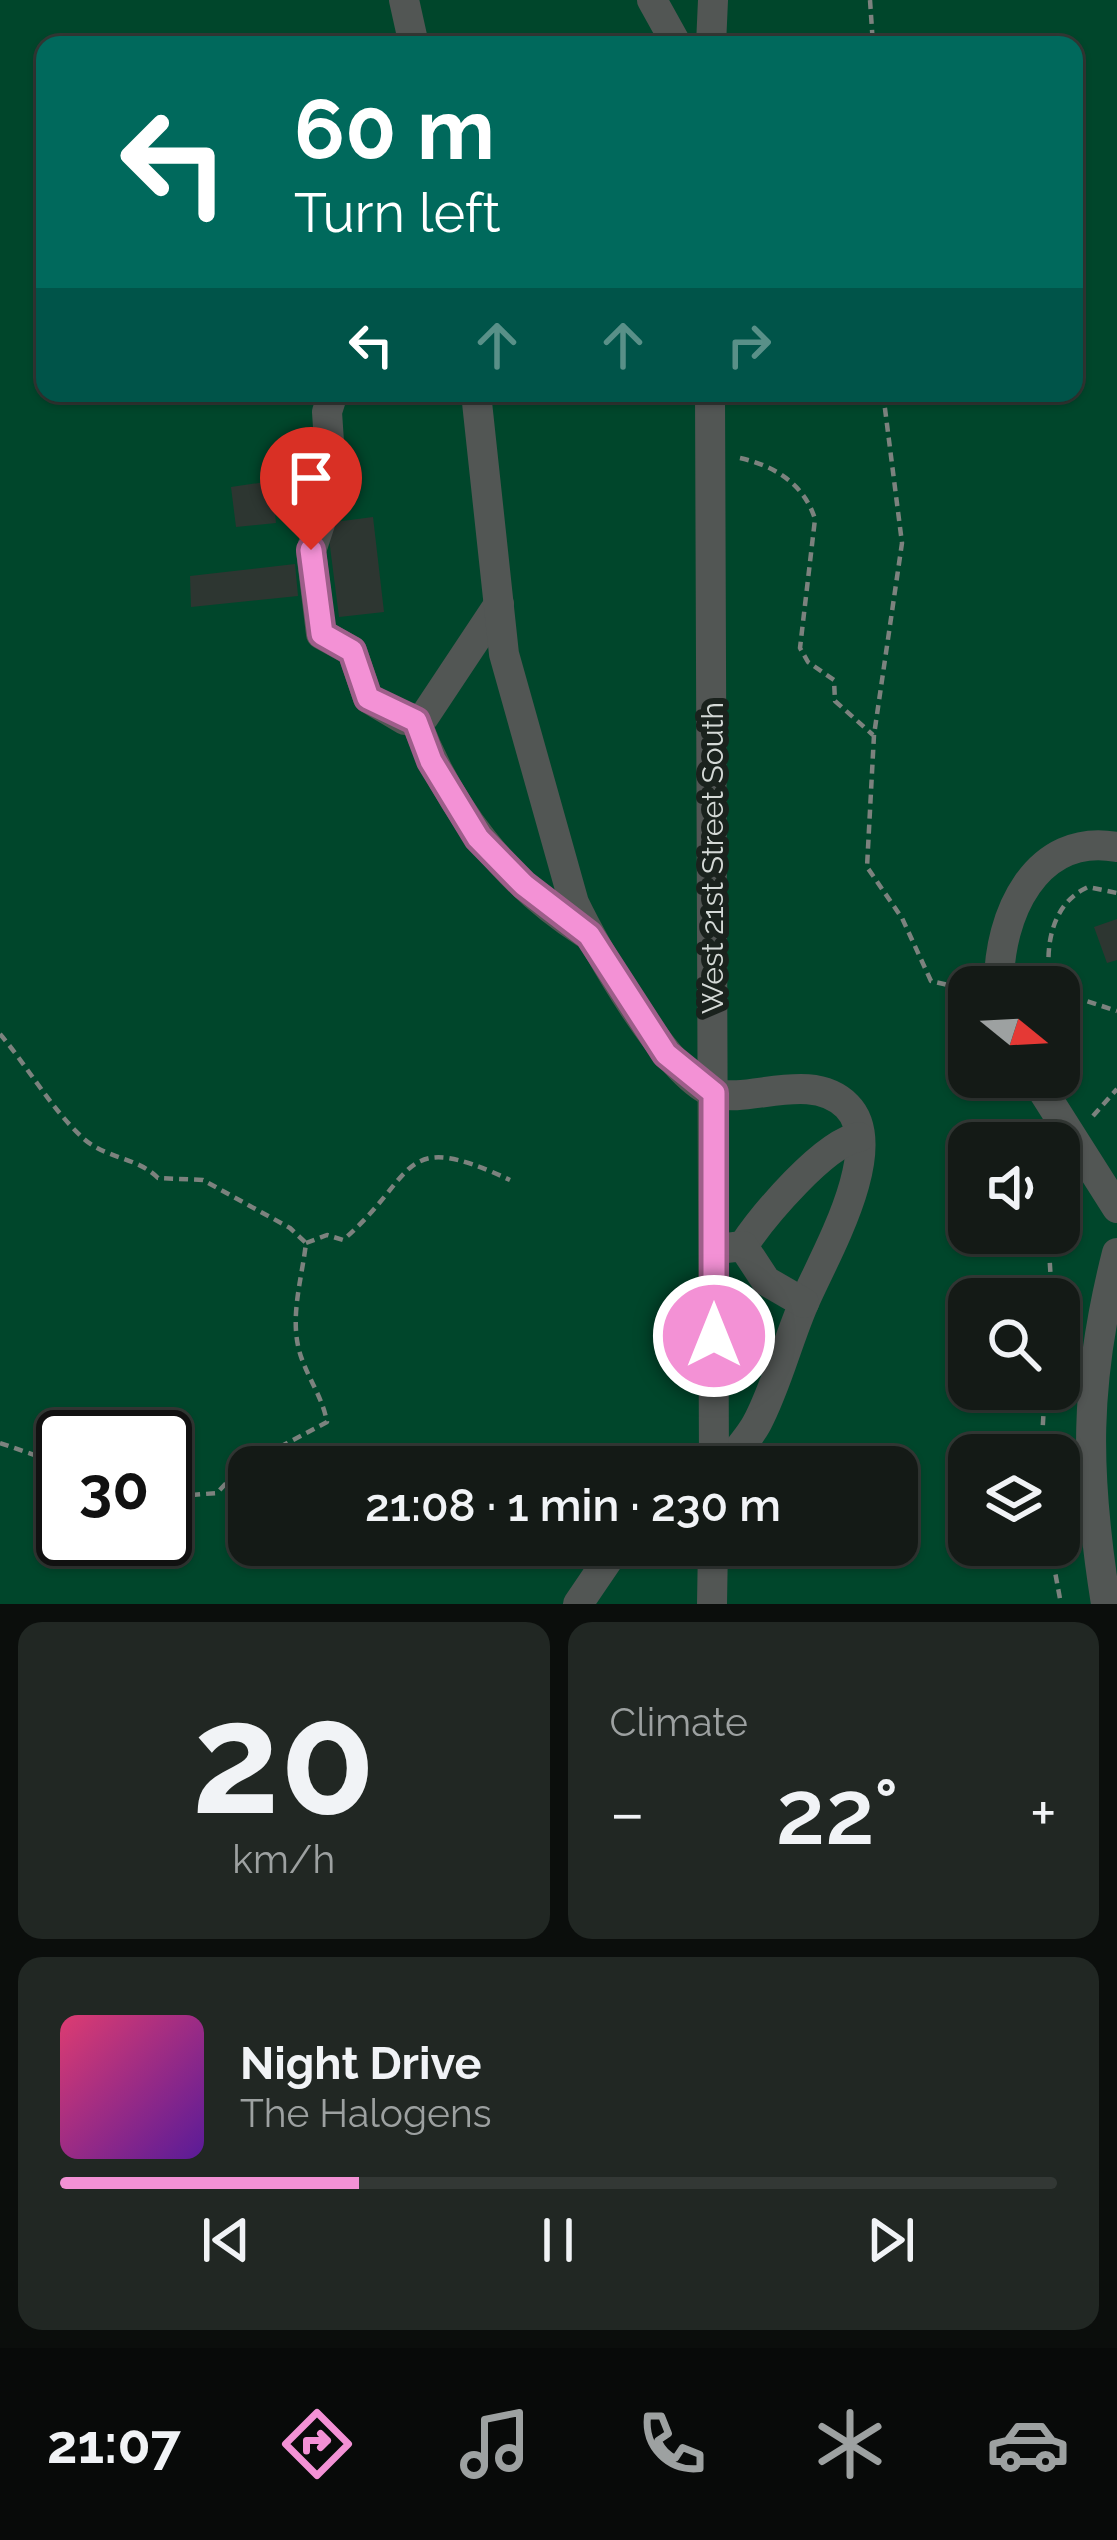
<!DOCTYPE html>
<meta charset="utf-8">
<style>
body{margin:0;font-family:Raleway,sans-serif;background:#212723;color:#f1f3f6;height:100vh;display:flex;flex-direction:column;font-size:45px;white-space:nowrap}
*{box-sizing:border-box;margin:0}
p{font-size:39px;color:#9da1a1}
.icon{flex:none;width:66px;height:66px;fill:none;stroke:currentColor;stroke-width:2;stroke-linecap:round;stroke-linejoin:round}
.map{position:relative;height:1604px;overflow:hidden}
.drawer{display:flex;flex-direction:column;gap:18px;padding:18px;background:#0b0e0c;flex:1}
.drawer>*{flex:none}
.hud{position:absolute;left:36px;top:36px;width:1047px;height:366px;border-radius:24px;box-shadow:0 3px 9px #0004,0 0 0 3px #333835;background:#00695c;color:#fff;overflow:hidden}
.needle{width:78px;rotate:108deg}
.controls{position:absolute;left:948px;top:966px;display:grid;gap:24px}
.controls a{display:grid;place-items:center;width:132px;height:132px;border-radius:24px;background:#141a16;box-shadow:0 3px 9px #0004,0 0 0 3px #333835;font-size:60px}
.speed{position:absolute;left:36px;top:1410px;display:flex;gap:24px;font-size:60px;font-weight:700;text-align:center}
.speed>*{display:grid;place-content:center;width:156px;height:156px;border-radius:50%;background:#141a16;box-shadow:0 3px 9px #0004,0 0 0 3px #333835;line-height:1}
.speed .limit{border:6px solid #111;border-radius:18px;background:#fff;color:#111}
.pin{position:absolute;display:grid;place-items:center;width:102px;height:102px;color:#fff;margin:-123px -51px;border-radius:50% 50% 50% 0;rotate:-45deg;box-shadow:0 0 12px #0007}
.pin .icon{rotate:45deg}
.me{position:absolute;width:132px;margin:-66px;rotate:0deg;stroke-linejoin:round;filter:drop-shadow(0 0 9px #0008)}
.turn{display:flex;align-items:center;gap:42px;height:252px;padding:0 60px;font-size:54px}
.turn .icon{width:156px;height:156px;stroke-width:2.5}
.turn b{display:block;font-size:84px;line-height:102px}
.lanes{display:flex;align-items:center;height:114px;padding:0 60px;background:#0003;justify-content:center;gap:60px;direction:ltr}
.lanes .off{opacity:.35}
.big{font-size:90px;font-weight:600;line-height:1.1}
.drawer .card{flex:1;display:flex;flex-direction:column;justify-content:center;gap:18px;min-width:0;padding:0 42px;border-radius:24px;background:#212723}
.drawer .dial{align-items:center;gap:0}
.dial b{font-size:156px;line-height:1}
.song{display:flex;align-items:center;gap:36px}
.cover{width:144px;height:144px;border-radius:18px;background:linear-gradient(135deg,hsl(340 70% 55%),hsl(270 70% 35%))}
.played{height:12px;border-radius:6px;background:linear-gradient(90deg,#f391d5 30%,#333835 30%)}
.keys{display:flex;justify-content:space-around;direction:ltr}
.heat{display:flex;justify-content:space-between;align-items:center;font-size:66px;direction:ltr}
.drawer .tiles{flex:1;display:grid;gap:18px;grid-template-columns:1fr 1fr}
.card:last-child{grid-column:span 2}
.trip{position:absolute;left:228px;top:1446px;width:690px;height:120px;border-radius:24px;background:#141a16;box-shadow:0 3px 9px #0004,0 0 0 3px #333835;font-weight:600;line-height:120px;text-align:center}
.menu{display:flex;height:192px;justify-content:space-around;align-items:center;background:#080a09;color:#9da1a1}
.menu .icon{width:84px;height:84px}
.menu .active{color:#f391d5}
.menu b{font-size:54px;color:#f1f3f6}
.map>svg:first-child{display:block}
.green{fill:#00462b;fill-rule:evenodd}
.building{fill:#2d3631}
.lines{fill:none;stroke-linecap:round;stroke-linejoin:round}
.path{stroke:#7c827e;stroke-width:4.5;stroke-dasharray:9 6;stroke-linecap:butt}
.minor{stroke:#525654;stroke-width:30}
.route-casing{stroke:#9e5e8a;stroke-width:30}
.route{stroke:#f391d5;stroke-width:21}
.labels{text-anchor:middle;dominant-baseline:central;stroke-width:12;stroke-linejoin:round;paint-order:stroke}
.street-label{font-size:30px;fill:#d4d9d6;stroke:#1a221d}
</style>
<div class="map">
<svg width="1117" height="1604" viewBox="0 0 1117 1604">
<rect width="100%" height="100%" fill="#1a221d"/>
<path class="green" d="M0,0H1117V1604H0ZM45,45H1074V393H45ZM969,987H1059V1077H969ZM969,1143H1059V1233H969ZM969,1299H1059V1389H969ZM63,1437H165V1539H63ZM969,1455H1059V1545H969ZM249,1467H897V1545H249Z"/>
<g class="building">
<polygon points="272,481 276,523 236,527 231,487"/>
<polygon points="373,517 384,612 339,617 327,523"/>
<polygon points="295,564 298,596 191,607 190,576"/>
<polygon points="1117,919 1117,960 1107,963 1094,927"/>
</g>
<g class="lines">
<g class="path">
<polyline points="870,0 873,45"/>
<polyline points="883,393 902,543 874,735 867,867 902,918 931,981 969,990"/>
<path d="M740,458C775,466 804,484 815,519L800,648L808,662L834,680L835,701L873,735"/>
<path d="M1051,987C1044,950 1050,904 1088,887L1117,893"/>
<polyline points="1059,992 1117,1011"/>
<path d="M0,1034C28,1067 52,1110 84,1139C107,1159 137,1157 158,1178L203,1180L290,1228L306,1243C302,1278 290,1315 299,1350C306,1376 322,1395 327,1422L240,1468L217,1493L192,1495C172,1471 179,1442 160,1418L131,1422L119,1437"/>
<polyline points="1093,1116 1117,1089"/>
<polyline points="1048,1233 1052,1299"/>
<path d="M306,1243L327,1235L343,1240C419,1175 397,1127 510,1180"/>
<polyline points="0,1443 63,1465"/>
<polyline points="1041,1455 1045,1389"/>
<polyline points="1050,1545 1061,1604"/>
</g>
<g class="minor">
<polyline points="404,0 414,45"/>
<polyline points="652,0 677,45"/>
<polyline points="711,45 713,0"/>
<polyline points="333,393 327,412 332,487 311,551 321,634 352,651 368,698 405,720 424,717 499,604"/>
<path d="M476,393L504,654L574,903C595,947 668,1077 714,1093C749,1104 811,1070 847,1106C889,1148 822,1260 804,1303C787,1342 777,1385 757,1423C749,1438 735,1453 724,1467"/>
<polyline points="710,393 714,1467"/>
<path d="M416,721C449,809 506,882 585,933"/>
<path d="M999,987C998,915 1036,832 1117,847"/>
<polyline points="1034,1077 1117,1208"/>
<path d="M743,1246C763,1216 824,1143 859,1137"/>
<polyline points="726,1248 743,1246 766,1281 804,1303"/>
<polyline points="578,1604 618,1545"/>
<polyline points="712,1604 713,1545"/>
<path d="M1106,1604C1085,1472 1084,1383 1117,1253"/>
</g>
</g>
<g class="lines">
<defs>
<polyline id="route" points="311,550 322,634 352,651 368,698 416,721 431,761 478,838 524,885 589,935 666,1054 714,1093 714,1336"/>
</defs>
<use href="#route" class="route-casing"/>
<use href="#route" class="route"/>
</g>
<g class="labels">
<g class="street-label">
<text transform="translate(712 858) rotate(-90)">West 21st Street South</text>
</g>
</g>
</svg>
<div class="controls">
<a><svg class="needle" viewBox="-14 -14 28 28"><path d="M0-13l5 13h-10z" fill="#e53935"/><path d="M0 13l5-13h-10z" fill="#9da1a1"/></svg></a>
<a><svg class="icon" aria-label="sound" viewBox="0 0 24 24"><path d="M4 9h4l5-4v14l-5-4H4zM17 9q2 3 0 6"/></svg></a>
<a><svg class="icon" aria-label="search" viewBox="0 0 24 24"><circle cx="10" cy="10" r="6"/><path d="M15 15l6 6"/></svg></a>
<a><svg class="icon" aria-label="layers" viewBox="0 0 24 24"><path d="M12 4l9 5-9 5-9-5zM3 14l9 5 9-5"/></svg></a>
</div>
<div class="speed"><div class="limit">30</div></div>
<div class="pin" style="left:311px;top:550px;background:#d93025"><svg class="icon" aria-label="arrive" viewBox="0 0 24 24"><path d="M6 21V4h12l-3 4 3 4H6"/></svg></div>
<svg class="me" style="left:714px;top:1336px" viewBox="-20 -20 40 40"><circle r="17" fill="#f391d5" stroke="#fff" stroke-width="3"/><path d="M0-11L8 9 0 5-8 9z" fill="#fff"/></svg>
<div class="trip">21:08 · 1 min · 230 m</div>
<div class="hud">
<div class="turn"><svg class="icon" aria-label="left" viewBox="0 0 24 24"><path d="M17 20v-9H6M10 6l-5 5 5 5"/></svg><div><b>60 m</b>Turn left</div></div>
<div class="lanes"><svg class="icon" aria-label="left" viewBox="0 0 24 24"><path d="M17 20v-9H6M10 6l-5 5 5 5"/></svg><svg class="icon off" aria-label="ahead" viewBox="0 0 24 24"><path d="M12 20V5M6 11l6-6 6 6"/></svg><svg class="icon off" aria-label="ahead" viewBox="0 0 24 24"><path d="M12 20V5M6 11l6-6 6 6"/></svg><svg class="icon off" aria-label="right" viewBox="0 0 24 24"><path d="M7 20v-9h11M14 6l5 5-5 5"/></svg></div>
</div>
</div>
<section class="drawer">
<div class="tiles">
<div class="card dial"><b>20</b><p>km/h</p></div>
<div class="card"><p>Climate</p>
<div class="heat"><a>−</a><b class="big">22°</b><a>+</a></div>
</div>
<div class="card">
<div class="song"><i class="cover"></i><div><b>Night Drive</b><p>The Halogens</p></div></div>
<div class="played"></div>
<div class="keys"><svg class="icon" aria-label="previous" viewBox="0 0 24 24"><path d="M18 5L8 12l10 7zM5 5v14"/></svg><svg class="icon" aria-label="pause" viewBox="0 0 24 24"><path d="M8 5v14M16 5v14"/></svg><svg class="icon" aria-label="next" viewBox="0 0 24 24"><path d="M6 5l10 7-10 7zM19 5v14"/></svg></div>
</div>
</div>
</section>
<nav class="menu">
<b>21:07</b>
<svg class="icon active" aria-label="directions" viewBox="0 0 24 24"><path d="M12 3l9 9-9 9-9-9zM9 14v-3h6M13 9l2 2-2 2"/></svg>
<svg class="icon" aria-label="music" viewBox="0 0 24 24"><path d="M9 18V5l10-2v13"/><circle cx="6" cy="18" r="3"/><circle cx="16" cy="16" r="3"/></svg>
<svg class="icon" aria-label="phone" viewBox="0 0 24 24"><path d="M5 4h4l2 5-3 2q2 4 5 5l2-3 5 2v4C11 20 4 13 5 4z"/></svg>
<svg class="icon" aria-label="climate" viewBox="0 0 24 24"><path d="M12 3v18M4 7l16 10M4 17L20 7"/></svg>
<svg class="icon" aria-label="car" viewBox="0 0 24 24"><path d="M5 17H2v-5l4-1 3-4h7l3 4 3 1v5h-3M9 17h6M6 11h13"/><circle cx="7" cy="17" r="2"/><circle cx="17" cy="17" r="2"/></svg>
</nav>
